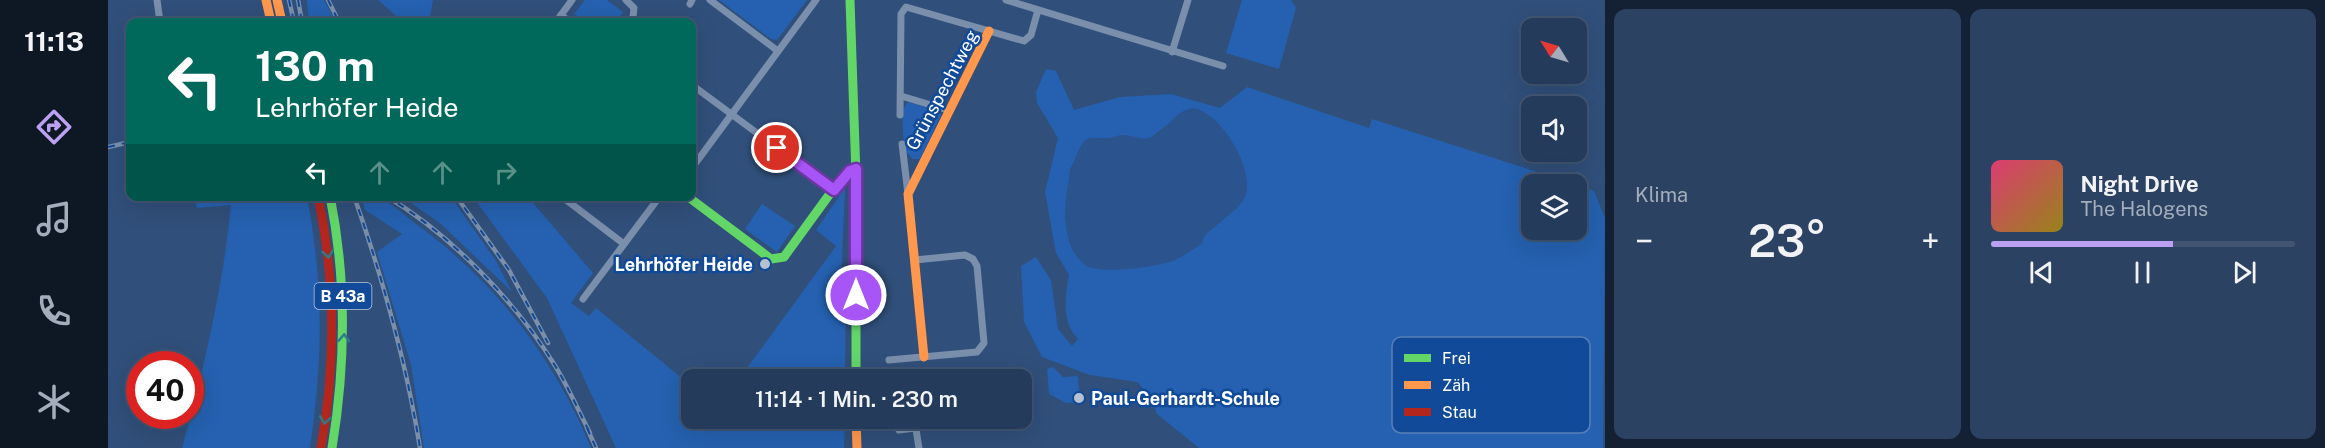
<!DOCTYPE html>
<html lang="de">
<meta charset="utf-8">
<style>
body{margin:0;font-family:"Public Sans",sans-serif;background:#2c4262;color:#f1f3f6;height:100vh;display:flex;flex-direction:column;font-size:22px;white-space:nowrap}
*{box-sizing:border-box;margin:0}
p{font-size:20px;color:#a3adbb}
.icon{flex:none;width:33px;height:33px;fill:none;stroke:currentColor;stroke-width:2;stroke-linecap:round;stroke-linejoin:round}
.map{position:relative;flex:1;overflow:hidden}
.details{display:flex;flex-direction:column;gap:9px;padding:9px;background:#142033;width:720px}
.details>*{flex:none}
.hud{position:absolute;left:18px;top:18px;width:570px;height:183px;border-radius:12px;box-shadow:0 6px 24px #0002,0 0 0 2px #415572;background:#00695c;color:#fff;overflow:hidden}
.needle{width:39px;rotate:307deg}
.fabs{position:absolute;left:1413px;top:18px;display:grid;gap:12px}
.fabs a{display:grid;place-items:center;width:66px;height:66px;border-radius:12px;background:#243b5c;box-shadow:0 6px 24px #0002,0 0 0 2px #415572;font-size:30px}
.speed{position:absolute;left:18px;top:351px;display:flex;gap:12px;font-size:30px;font-weight:700;text-align:center}
.speed>*{display:grid;place-content:center;width:78px;height:78px;border-radius:50%;background:#243b5c;box-shadow:0 6px 24px #0002,0 0 0 2px #415572;line-height:1}
.speed .limit{border:9px solid #d22;background:#fff;color:#111}
.pin{position:absolute;display:grid;place-items:center;width:51px;height:51px;color:#fff;margin:-26px;border:3px solid #fff;border-radius:50%;box-shadow:0 2px 6px #0007}
.me{position:absolute;width:66px;margin:-33px;rotate:0deg;stroke-linejoin:round;filter:drop-shadow(0 0 4px #0008)}
.turn{display:flex;align-items:center;gap:21px;height:126px;padding:0 30px;font-size:27px}
.turn .icon{width:78px;height:78px;stroke-width:2.5}
.turn b{display:block;font-size:42px;line-height:51px}
.lanes{display:flex;align-items:center;height:57px;padding:0 30px;background:#0003;justify-content:center;gap:30px;direction:ltr}
.lanes .off{opacity:.35}
.big{font-size:45px;font-weight:600;line-height:1.1}
.details .card{flex:1;display:flex;flex-direction:column;justify-content:center;gap:9px;min-width:0;padding:0 21px;border-radius:12px;background:#2c4262}
.song{display:flex;align-items:center;gap:18px}
.cover{width:72px;height:72px;border-radius:9px;background:linear-gradient(135deg,hsl(340 70% 55%),hsl(50 70% 35%))}
.played{height:6px;border-radius:3px;background:linear-gradient(90deg,#bca0f2 60%,#415572 60%)}
.keys{display:flex;justify-content:space-around;direction:ltr}
.heat{display:flex;justify-content:space-between;align-items:center;font-size:33px;direction:ltr}
.details .tiles{flex:1;display:grid;gap:9px;grid-template-columns:repeat(2,1fr)}
.trip{position:absolute;left:573px;top:369px;width:351px;height:60px;border-radius:12px;background:#243b5c;box-shadow:0 6px 24px #0002,0 0 0 2px #415572;font-weight:600;line-height:60px;text-align:center}
main{display:flex;flex:1;min-height:0}
.tab-bar{display:flex;flex-direction:column;width:108px;justify-content:space-around;align-items:center;background:#0e1825;color:#a3adbb}
.tab-bar .icon{width:42px;height:42px}
.tab-bar .active{color:#bca0f2}
.tab-bar b{font-size:27px;color:#f1f3f6}
.map>svg:first-child{display:block}
.green{fill:#2561b0;fill-rule:evenodd}
.water{fill:#2b548e}
.lines{fill:none;stroke-linecap:round;stroke-linejoin:round}
.street{stroke:#7a8fac;stroke-width:7}
.fast{stroke:#63d668;stroke-width:9}
.slow{stroke:#ff974d;stroke-width:9}
.jam{stroke:#b3261e;stroke-width:9}
.rail-casing{stroke:#7b8fab;stroke-width:4.5}
.rail{stroke:#104a99;stroke-width:2;stroke-dasharray:7;stroke-linecap:butt}
.oneway{stroke:#2d7b88}
.route-casing{stroke:#6d37a1;stroke-width:15}
.route{stroke:#a855f7;stroke-width:10}
.poi-dot{fill:#b7c1d0;stroke:#104a99;stroke-width:2}
.labels{text-anchor:middle;dominant-baseline:central;stroke-width:5;stroke-linejoin:round;paint-order:stroke}
.shield{fill:#104a99;stroke:#b7c9e0;stroke-width:1.5}
.shield-label{font-size:16px;font-weight:bold;fill:#fff}
.street-label{font-size:18px;fill:#fff;stroke:#104a99}
.poi-label{font-size:18px;font-weight:bold;fill:#fff;stroke:#104a99;text-anchor:end}
.key{fill:#104a99;stroke:#5880b8;stroke-width:1.5}
.key-label{font-size:16px;fill:#fff}
</style>
<main>
<nav class="tab-bar">
<b>11:13</b>
<svg class="icon active" aria-label="directions" viewBox="0 0 24 24"><path d="M12 3l9 9-9 9-9-9zM9 14v-3h6M13 9l2 2-2 2"/></svg>
<svg class="icon" aria-label="music" viewBox="0 0 24 24"><path d="M9 18V5l10-2v13"/><circle cx="6" cy="18" r="3"/><circle cx="16" cy="16" r="3"/></svg>
<svg class="icon" aria-label="phone" viewBox="0 0 24 24"><path d="M5 4h4l2 5-3 2q2 4 5 5l2-3 5 2v4C11 20 4 13 5 4z"/></svg>
<svg class="icon" aria-label="climate" viewBox="0 0 24 24"><path d="M12 3v18M4 7l16 10M4 17L20 7"/></svg>
</nav>
<div class="map">
<svg width="1497" height="448" viewBox="0 0 1497 448">
<rect width="100%" height="100%" fill="#304f7a"/>
<g class="green">
<polygon points="199,0 216,0 228,22 201,22"/>
<polygon points="270,0 325,0 321,22 295,22"/>
<polygon points="477,0 499,0 515,12 508,22 477,22 466,14"/>
<polygon points="611,0 699,0 669,40 663,39"/>
<polygon points="1134,0 1183,0 1188,8 1171,69 1118,53"/>
<path d="M938,69L948,71L966,110L1012,97L1063,94L1112,108L1139,87L1261,128L1264,119L1467,184H1424V230H1468L1469,185L1486,191L1497,218L1495,448H1091L1049,414L1041,395L1029,382L982,375L934,357L916,322L913,266L928,257L943,280L950,329L964,346L970,339C953,322 957,297 961,275L948,253L937,192L950,138L929,103L928,92ZM1059,125L1112,127C1128,148 1149,180 1131,206L1067,260L1013,269L967,253L957,218L962,170L972,148L983,138L1037,139L1044,137Z"/>
<polygon points="800,102 831,111 833,115 812,159 805,159 796,150 794,111"/>
<polygon points="737,188 733,286 738,293 737,379 631,379 728,246 708,230"/>
<path d="M86,197H199C216,287 215,357 202,448H74C96,368 115,287 123,205L89,208Z"/>
<path d="M253,197C258,196 266,195 271,197C283,203 297,215 308,224C386,280 447,359 483,448H316L303,365L269,252L294,234L257,210Z"/>
<polygon points="295,197 343,197 388,261 404,292 333,224"/>
<polygon points="365,197 420,197 485,273 463,303 481,316 488,308 580,383 585,375 592,379 584,380 584,418 737,419 736,448 508,448 439,298"/>
<polygon points="654,204 687,226 669,252 637,229"/>
<polygon points="945,367 955,377 970,376 972,402 958,403 941,394 939,369"/>
</g>
<path class="water" d="M1086,108C1113,113 1148,170 1137,197C1129,216 1097,223 1094,244C1085,249 1076,256 1067,260C1052,267 990,275 977,265C948,244 956,182 969,154C971,149 974,142 979,139C985,136 990,139 997,139C1003,138 1009,135 1015,135C1024,135 1032,140 1042,138C1061,132 1063,111 1086,108Z"/>
<g class="lines">
<g class="street">
<polyline points="49,0 52,22"/>
<polyline points="518,0 526,8 525,17 521,22"/>
<polyline points="602,0 670,51"/>
<polyline points="898,0 1115,66"/>
<polyline points="582,4 584,0"/>
<polyline points="453,15 462,22"/>
<polyline points="448,22 464,0"/>
<polyline points="1064,52 1080,0"/>
<polyline points="584,85 726,190"/>
<polyline points="793,96 840,110"/>
<polyline points="792,115 793,14 798,7 916,41 923,35 930,10"/>
<polyline points="794,144 800,194"/>
<polyline points="584,168 708,0"/>
<polyline points="453,196 516,244"/>
<polyline points="475,299 552,196"/>
<polyline points="781,360 869,352 876,343 869,266 865,259 857,255 807,260"/>
<polyline points="808,429 811,448"/>
<polyline points="791,430 888,418"/>
</g>
<g class="fast">
<polyline points="742,0 748,176 748,380"/>
<path d="M222,196C239,281 238,363 224,448"/>
<polyline points="579,196 663,259 676,257 721,195 748,169"/>
</g>
<g class="slow">
<polyline points="158,0 163,22"/>
<polyline points="169,0 174,22"/>
<polyline points="816,357 800,194 881,31"/>
<polyline points="748,418 749,448"/>
</g>
<path class="jam" d="M210,196C228,281 228,363 213,448"/>
<defs>
<g id="rail">
<polyline points="181,0 186,22"/>
<polyline points="190,0 194,22"/>
<polyline points="220,0 231,22"/>
<polyline points="0,147 22,142"/>
<path d="M246,196C275,279 298,361 312,448"/>
<path d="M278,196C342,234 407,301 446,364C460,386 470,410 482,433"/>
<polyline points="348,196 401,270 440,343"/>
<polyline points="479,428 488,448"/>
</g>
</defs>
<use href="#rail" class="rail-casing"/>
<use href="#rail" class="rail"/>
</g>
<defs><path id="oneway-chevron" d="M-2-3.5L2.5 0L-2 3.5" fill="none" stroke-width="1.6" stroke-linecap="round" stroke-linejoin="round" transform="scale(1.5)"/></defs>
<g class="oneway">
<use href="#oneway-chevron" transform="translate(220 254) rotate(82)"/>
<use href="#oneway-chevron" transform="translate(236 338) rotate(-88)"/>
<use href="#oneway-chevron" transform="translate(217 420) rotate(98)"/>
</g>
<g class="lines">
<defs>
<polyline id="route" points="669,148 726,190 742,171 748,169 748,295"/>
</defs>
<use href="#route" class="route-casing"/>
<use href="#route" class="route"/>
</g>
<g class="poi-dot">
<circle cx="657" cy="264" r="6"/>
<circle cx="971" cy="398" r="6"/>
</g>
<g class="labels">
<rect class="shield" x="206.5" y="283" width="57" height="26" rx="4.5"/>
<g class="shield-label">
<text x="235" y="296">B 43a</text>
</g>
<g class="street-label">
<text transform="translate(834 90) rotate(-62)">Grünspechtweg</text>
</g>
<g class="poi-label">
<text x="645" y="264">Lehrhöfer Heide</text>
<text x="983" y="398" text-anchor="start">Paul-Gerhardt-Schule</text>
</g>
</g>
<rect x="1284" y="337" width="198" height="96" rx="9" class="key"/>
<rect x="1296" y="354" width="27" height="8" fill="#63d668"/>
<rect x="1296" y="381" width="27" height="8" fill="#ff974d"/>
<rect x="1296" y="408" width="27" height="8" fill="#b3261e"/>
<g class="key-label">
<text x="1334" y="364">Frei</text>
<text x="1334" y="391">Zäh</text>
<text x="1334" y="418">Stau</text>
</g>
</svg>
<div class="fabs">
<a><svg class="needle" viewBox="-14 -14 28 28"><path d="M0-13l5 13h-10z" fill="#e53935"/><path d="M0 13l5-13h-10z" fill="#a3adbb"/></svg></a>
<a><svg class="icon" aria-label="sound" viewBox="0 0 24 24"><path d="M4 9h4l5-4v14l-5-4H4zM17 9q2 3 0 6"/></svg></a>
<a><svg class="icon" aria-label="layers" viewBox="0 0 24 24"><path d="M12 4l9 5-9 5-9-5zM3 14l9 5 9-5"/></svg></a>
</div>
<div class="speed"><div class="limit">40</div></div>
<div class="pin" style="left:669px;top:148px;background:#d93025"><svg class="icon" aria-label="arrive" viewBox="0 0 24 24"><path d="M6 21V4h12l-3 4 3 4H6"/></svg></div>
<svg class="me" style="left:748px;top:295px" viewBox="-20 -20 40 40"><circle r="17" fill="#a855f7" stroke="#fff" stroke-width="3"/><path d="M0-11L8 9 0 5-8 9z" fill="#fff"/></svg>
<div class="trip">11:14 · 1 Min. · 230 m</div>
<div class="hud">
<div class="turn"><svg class="icon" aria-label="left" viewBox="0 0 24 24"><path d="M17 20v-9H6M10 6l-5 5 5 5"/></svg><div><b>130 m</b>Lehrhöfer Heide</div></div>
<div class="lanes"><svg class="icon" aria-label="left" viewBox="0 0 24 24"><path d="M17 20v-9H6M10 6l-5 5 5 5"/></svg><svg class="icon off" aria-label="ahead" viewBox="0 0 24 24"><path d="M12 20V5M6 11l6-6 6 6"/></svg><svg class="icon off" aria-label="ahead" viewBox="0 0 24 24"><path d="M12 20V5M6 11l6-6 6 6"/></svg><svg class="icon off" aria-label="right" viewBox="0 0 24 24"><path d="M7 20v-9h11M14 6l5 5-5 5"/></svg></div>
</div>
</div>
<section class="details">
<div class="tiles">
<div class="card"><p>Klima</p>
<div class="heat"><a>−</a><b class="big">23°</b><a>+</a></div>
</div>
<div class="card">
<div class="song"><i class="cover"></i><div><b>Night Drive</b><p>The Halogens</p></div></div>
<div class="played"></div>
<div class="keys"><svg class="icon" aria-label="previous" viewBox="0 0 24 24"><path d="M18 5L8 12l10 7zM5 5v14"/></svg><svg class="icon" aria-label="pause" viewBox="0 0 24 24"><path d="M8 5v14M16 5v14"/></svg><svg class="icon" aria-label="next" viewBox="0 0 24 24"><path d="M6 5l10 7-10 7zM19 5v14"/></svg></div>
</div>
</div>
</section>
</main>
